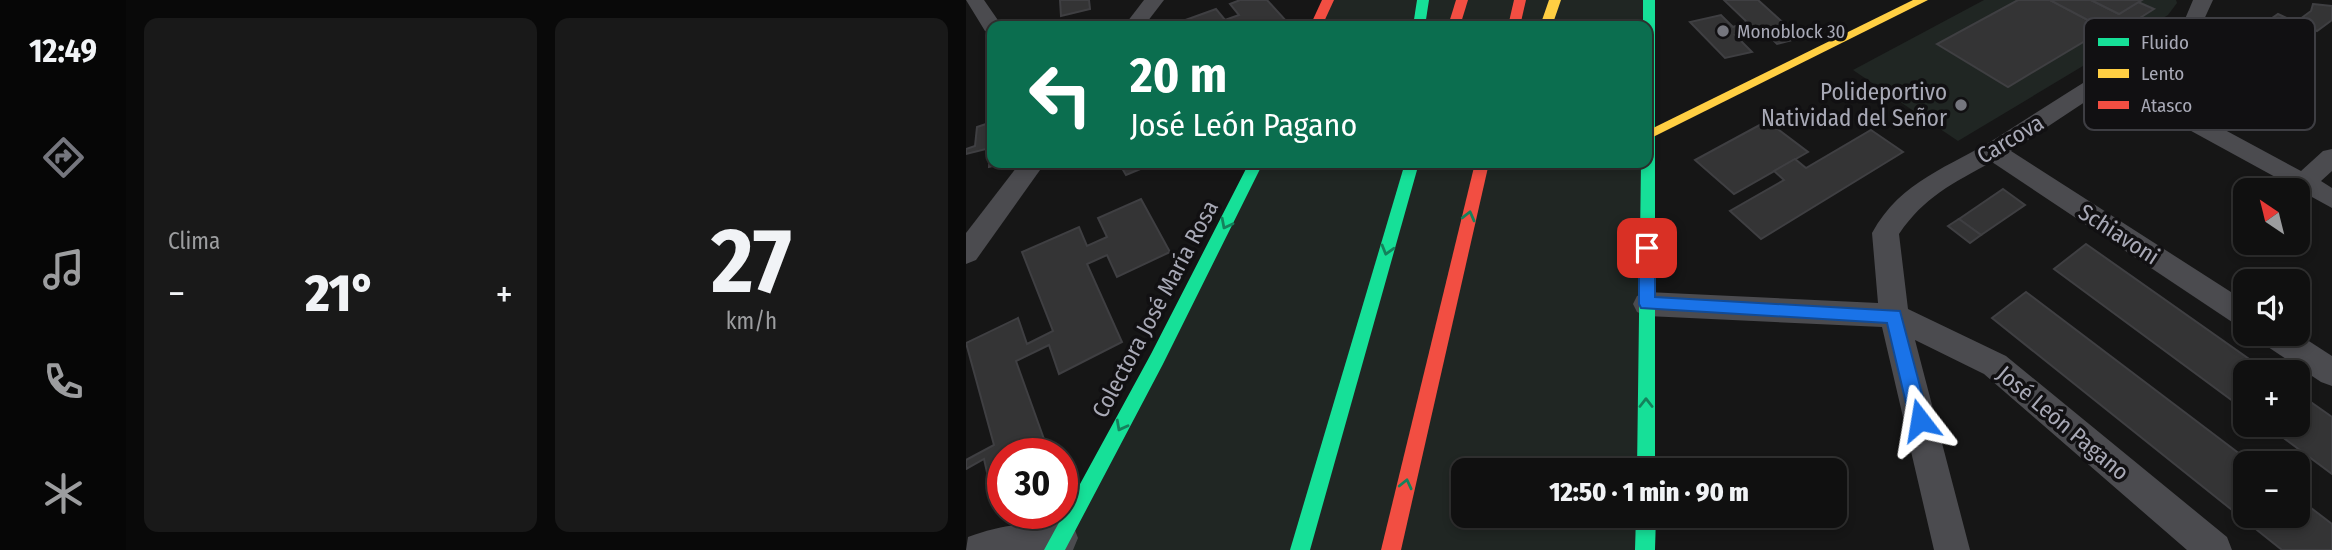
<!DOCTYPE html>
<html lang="es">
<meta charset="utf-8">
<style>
body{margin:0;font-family:"Fira Sans Condensed",sans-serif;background:#191919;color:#f1f3f6;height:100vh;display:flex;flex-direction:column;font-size:26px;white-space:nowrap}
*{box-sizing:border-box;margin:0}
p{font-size:23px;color:#9c9d9f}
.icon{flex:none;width:38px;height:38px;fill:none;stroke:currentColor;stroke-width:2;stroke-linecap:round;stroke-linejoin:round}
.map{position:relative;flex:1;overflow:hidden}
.details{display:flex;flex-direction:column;gap:18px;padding:18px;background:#090909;width:840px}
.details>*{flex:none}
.banner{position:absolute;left:21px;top:21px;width:665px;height:147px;border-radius:14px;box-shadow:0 4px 10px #0003,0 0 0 2px #303030;background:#0b6e4f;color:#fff;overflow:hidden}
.needle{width:46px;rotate:325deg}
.controls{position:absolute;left:1267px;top:178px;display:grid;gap:14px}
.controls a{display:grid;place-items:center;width:77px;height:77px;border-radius:14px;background:#101010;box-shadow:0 4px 10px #0003,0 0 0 2px #303030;font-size:35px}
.speed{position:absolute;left:21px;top:438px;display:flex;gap:14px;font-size:35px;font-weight:700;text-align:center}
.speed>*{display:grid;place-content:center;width:91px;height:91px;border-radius:50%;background:#101010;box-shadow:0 4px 10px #0003,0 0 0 2px #303030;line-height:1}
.speed .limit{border:10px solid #d22;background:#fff;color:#111}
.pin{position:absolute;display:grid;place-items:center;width:60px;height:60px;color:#fff;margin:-30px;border-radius:14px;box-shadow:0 4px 10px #0006}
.me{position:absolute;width:77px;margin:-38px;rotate:346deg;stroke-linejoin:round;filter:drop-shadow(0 0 5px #0008)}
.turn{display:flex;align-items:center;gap:24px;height:147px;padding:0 28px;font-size:32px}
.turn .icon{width:91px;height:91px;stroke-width:2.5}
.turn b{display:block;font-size:49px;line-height:60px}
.big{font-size:52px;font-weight:800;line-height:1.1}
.details .tile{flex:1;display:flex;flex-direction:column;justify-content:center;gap:10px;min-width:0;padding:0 24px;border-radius:14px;background:#191919}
.details .dial{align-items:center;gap:0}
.dial b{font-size:91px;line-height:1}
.heat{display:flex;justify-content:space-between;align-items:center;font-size:38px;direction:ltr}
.details .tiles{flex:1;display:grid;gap:18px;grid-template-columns:repeat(2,1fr)}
.trip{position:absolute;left:485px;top:458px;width:396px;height:70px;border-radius:14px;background:#101010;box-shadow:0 4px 10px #0003,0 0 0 2px #303030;font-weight:800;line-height:70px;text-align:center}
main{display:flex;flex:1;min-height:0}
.dock{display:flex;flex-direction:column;width:126px;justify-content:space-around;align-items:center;background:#060606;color:#9c9d9f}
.dock .icon{width:49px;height:49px}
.dock .selected{color:#75767e}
.dock b{font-size:32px;color:#f1f3f6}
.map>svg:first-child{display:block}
.green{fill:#202623}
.building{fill:#343435;stroke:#3f3f42;stroke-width:2}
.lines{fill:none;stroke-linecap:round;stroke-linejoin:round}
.street{fill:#4b4b4f;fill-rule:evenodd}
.fast{fill:#16e098;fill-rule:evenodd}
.slow{fill:#ffcf43;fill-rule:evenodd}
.jam{fill:#f24e42;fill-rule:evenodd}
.oneway{stroke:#14825c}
.route{fill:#1a73e8;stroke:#114b97;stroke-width:2}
.poi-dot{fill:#75767e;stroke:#111012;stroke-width:2.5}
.labels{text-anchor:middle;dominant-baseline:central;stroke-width:7;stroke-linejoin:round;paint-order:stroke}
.far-poi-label{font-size:19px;fill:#a8a9b6;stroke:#111012;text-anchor:start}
.poi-label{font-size:23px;fill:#a8a9b6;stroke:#111012;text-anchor:end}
.street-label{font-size:23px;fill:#a8a9b6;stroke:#111012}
.key{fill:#111012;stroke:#3e3e43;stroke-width:2}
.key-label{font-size:19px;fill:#a8a9b6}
</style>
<main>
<nav class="dock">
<b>12:49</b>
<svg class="icon selected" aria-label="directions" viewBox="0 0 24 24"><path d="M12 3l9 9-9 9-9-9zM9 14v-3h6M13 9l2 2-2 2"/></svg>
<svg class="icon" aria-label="music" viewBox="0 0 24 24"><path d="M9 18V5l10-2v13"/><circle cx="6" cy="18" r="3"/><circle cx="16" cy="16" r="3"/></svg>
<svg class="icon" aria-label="phone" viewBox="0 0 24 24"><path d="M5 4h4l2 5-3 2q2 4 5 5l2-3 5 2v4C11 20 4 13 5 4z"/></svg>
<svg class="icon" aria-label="climate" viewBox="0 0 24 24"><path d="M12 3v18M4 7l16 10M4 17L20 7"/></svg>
</nav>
<section class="details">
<div class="tiles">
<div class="tile"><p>Clima</p>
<div class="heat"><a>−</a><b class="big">21°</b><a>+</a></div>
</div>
<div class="tile dial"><b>27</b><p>km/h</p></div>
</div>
</section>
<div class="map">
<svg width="1366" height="550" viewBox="0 0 1366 550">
<rect width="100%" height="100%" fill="#161616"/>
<g class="green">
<polygon points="362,0 683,0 680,471 497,471 497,516 680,516 679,550 88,550 290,163 681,163 681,26 350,26"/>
<polygon points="1018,0 1210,0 1211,3 1202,15 992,141 887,70"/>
</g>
<g class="building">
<polygon points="94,0 123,0 124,9 95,16"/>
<polygon points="274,0 301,0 322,23 314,26 213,26 211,23 250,9 259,20 273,15 264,4"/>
<polygon points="758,0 792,0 834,38 811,44 794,27 769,35 786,52 759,58 724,22 755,15 767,27 781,22"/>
<polygon points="1052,0 1084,0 1139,29 1042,87 971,44"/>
<polygon points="1084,0 1125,0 1153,14 1172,2 1188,9 1134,43 1124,38 1139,29"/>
<polygon points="1125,0 1176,0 1153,14"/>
<polygon points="1347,4 1366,6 1366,20 1351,31 1330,22 1345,11"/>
<polygon points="1312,14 1345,29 1315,50 1282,35"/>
<polygon points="801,121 842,152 768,194 729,160"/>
<polygon points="26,122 26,163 39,163 23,167 24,148 0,154 0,149 9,146 11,127"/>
<polygon points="905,130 937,152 795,239 764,211 818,180 808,171 829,159 840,168"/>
<polygon points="153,163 189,163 160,175"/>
<polygon points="1037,189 1059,205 1015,235 993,219"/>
<polygon points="175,199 204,252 151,277 141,255 121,264 156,342 93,374 83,345 50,361 83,453 37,453 37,484 25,490 18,459 0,469 0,460 28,445 0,343 52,318 61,344 87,331 56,252 113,227 121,246 141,237 132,218"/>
<polygon points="993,219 1015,235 1004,243 982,226"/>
<polygon points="1120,244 1303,373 1279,373 1279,410 1088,269"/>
<polygon points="1060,292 1287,464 1279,464 1279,516 1332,516 1332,498 1366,524 1366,550 1316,550 1026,318"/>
<polygon points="1332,393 1366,417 1366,474 1300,425 1332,425"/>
</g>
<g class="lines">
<g class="street">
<polygon points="0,0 18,0 36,26 26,26 26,33 19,31"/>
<polygon points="178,0 198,0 178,26 158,26"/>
<path d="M1227,0H1247L1235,26L1159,76L1335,171L1357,151L1366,149V171L1355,181L1366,188V208L1143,86L1045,151L1279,301V328L1269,324L1026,162C987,183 958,197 933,234L942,309L1040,356L1261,537L1266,550H1221L1018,374L949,340L1004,550H968L916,327L681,316L671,312L667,304L671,296L681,292L912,303L906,233C935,180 984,167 1032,137C1094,97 1157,58 1219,19Z"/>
<polygon points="54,163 79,163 10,260 0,264 0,233"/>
<polygon points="1292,334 1332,334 1366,356 1366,386 1355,382 1296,343"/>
<path d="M94,520L107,525L112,538L107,550H0L2,537C33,525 61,523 94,520Z"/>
</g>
<g class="fast">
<polygon points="451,0 463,0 459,26 447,26"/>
<polygon points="677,0 689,0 689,471 671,471 675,163 681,163 681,26 677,26"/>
<polygon points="283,163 297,163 197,364 99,550 78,550 185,354"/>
<polygon points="439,163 453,163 344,550 324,550"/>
<polygon points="670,516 690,516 689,550 669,550"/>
</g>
<g class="slow">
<polygon points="583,0 595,0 586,26 574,26"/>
<polygon points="947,0 962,0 681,140 681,131"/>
</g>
<g class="jam">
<polygon points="356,0 368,0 356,26 344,26"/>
<polygon points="490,0 502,0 494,26 482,26"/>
<polygon points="548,0 560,0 554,26 542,26"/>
<polygon points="509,163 523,163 435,550 415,550"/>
</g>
</g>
<defs><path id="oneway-chevron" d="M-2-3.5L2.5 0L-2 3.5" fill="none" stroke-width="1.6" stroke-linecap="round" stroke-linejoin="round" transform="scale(1.75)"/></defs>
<g class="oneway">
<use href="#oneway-chevron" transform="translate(503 216) rotate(-76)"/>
<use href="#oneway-chevron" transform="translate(260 224) rotate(117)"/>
<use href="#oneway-chevron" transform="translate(421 250) rotate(106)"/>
<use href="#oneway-chevron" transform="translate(680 403) rotate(-90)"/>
<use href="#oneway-chevron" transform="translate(155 426) rotate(118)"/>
<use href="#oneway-chevron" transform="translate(440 484) rotate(-77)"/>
</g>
<polygon class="route" points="681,242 689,248 689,297 934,311 963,420 960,426 954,429 947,426 944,420 921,323 675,308 673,304 673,248"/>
<g class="poi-dot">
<circle cx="757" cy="31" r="7"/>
<circle cx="995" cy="105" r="7"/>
</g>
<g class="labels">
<g class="far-poi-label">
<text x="771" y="31">Monoblock 30</text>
</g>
<g class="poi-label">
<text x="981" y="92">Polideportivo<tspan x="981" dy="26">Natividad del Señor</tspan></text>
</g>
<g class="street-label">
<text transform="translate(1044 139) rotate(-31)">Carcova</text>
<text transform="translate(1153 234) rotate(33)">Schiavoni</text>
<text transform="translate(189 309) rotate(-62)">Colectora José María Rosa</text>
<text transform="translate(1097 423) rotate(40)">José León Pagano</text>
</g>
</g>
<rect x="1118" y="18" width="231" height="112" rx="10" class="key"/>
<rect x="1132" y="38" width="31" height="8" fill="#16e098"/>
<rect x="1132" y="69" width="31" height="9" fill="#ffcf43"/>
<rect x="1132" y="101" width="31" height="8" fill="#f24e42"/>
<g class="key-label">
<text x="1175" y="49">Fluido</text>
<text x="1175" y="80">Lento</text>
<text x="1175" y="112">Atasco</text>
</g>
</svg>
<div class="controls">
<a><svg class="needle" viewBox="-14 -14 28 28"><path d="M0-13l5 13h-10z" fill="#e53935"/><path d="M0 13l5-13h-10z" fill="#9c9d9f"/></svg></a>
<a><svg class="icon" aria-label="sound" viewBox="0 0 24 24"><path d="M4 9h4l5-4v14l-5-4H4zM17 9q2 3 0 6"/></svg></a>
<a>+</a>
<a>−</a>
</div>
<div class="speed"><div class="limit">30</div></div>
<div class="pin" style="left:681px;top:248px;background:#d93025"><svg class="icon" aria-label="arrive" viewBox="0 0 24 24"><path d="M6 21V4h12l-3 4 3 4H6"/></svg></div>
<svg class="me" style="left:954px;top:420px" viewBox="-20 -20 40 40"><path d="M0-17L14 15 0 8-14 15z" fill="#1a73e8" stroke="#fff" stroke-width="4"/></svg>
<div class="trip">12:50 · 1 min · 90 m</div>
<div class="banner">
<div class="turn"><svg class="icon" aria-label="left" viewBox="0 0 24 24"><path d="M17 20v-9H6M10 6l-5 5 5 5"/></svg><div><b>20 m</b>José León Pagano</div></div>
</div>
</div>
</main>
